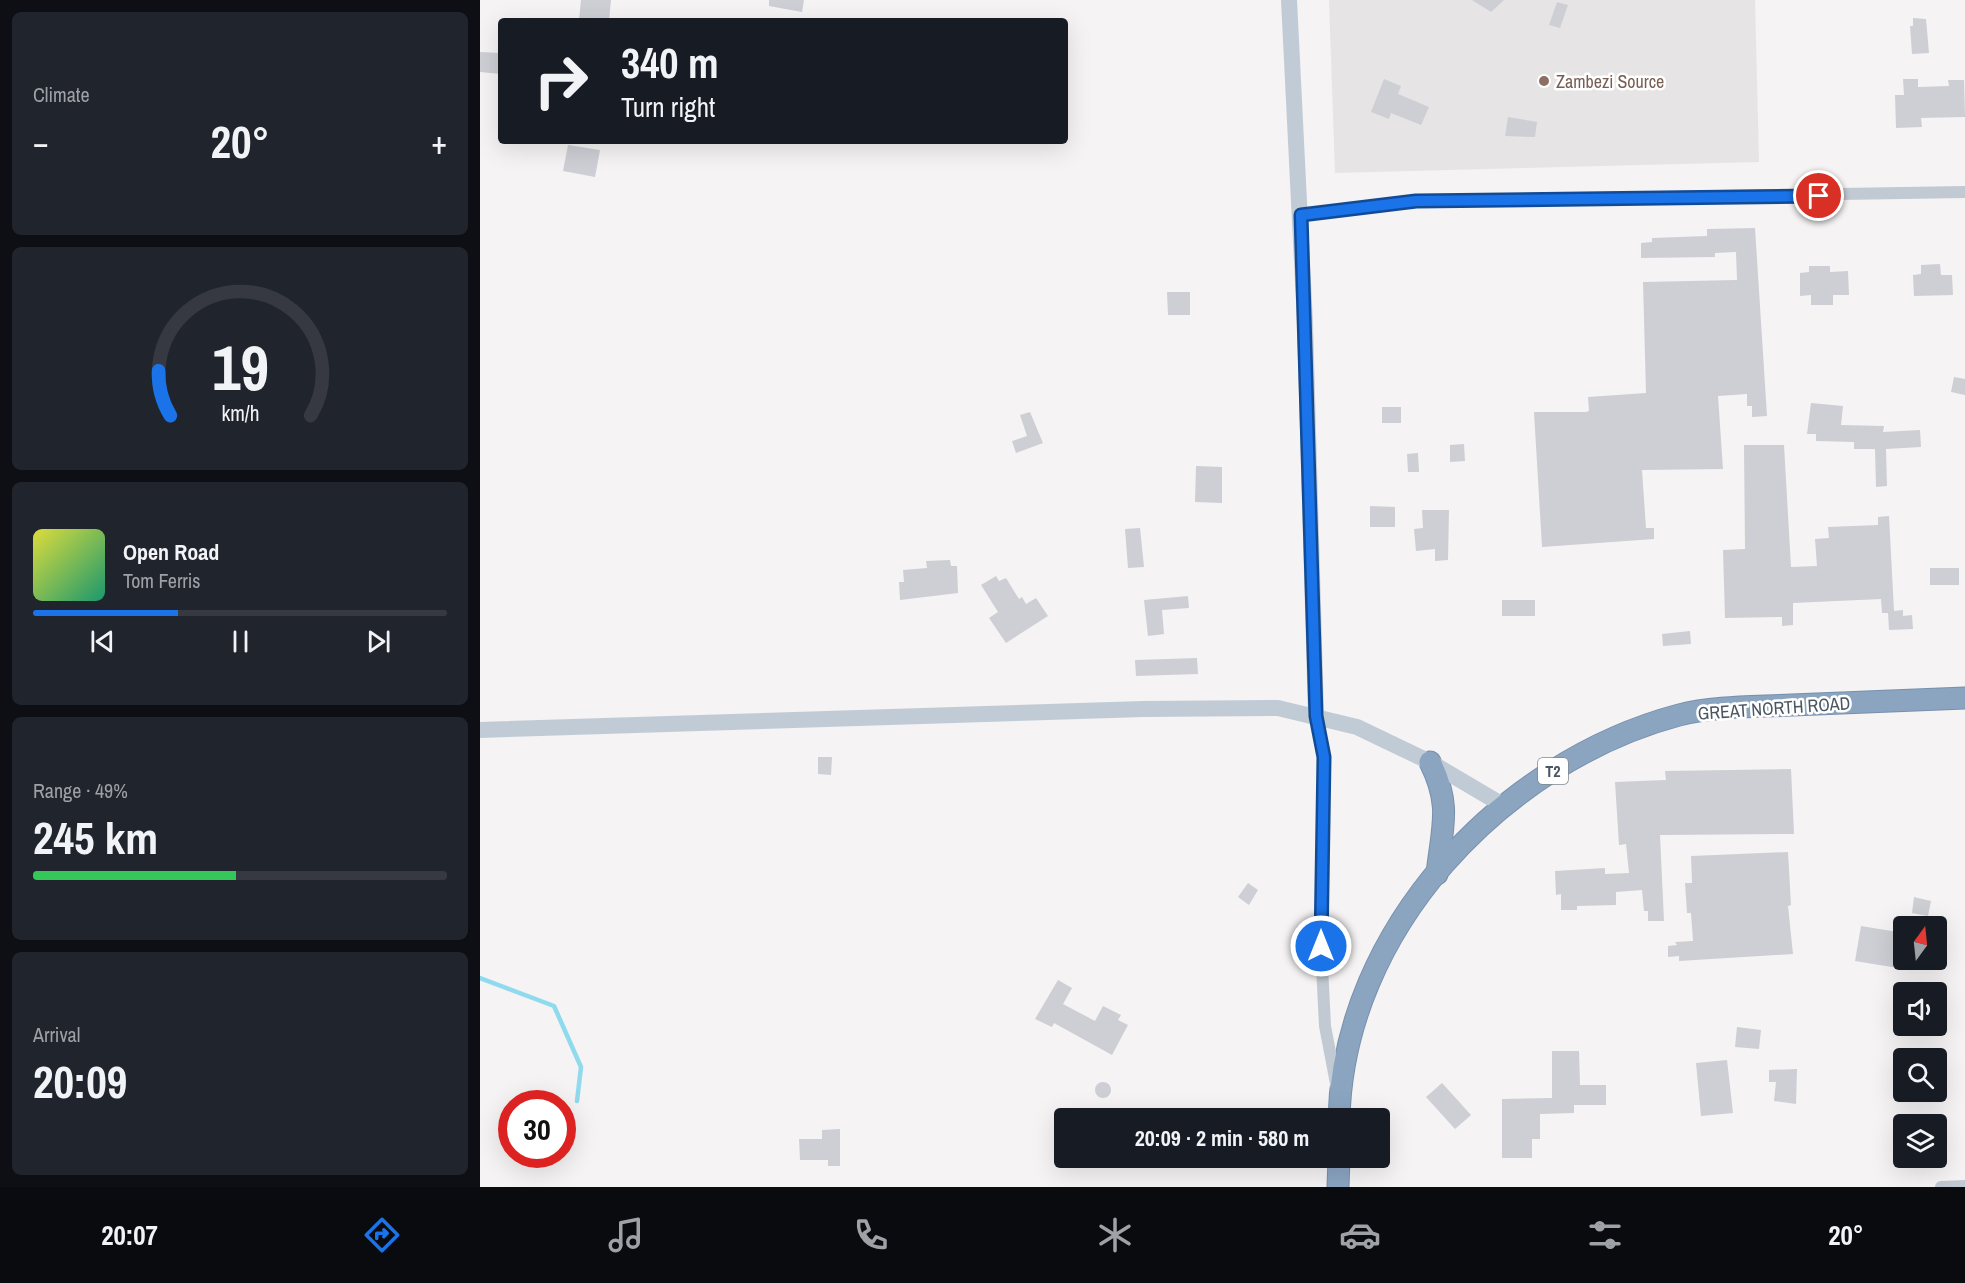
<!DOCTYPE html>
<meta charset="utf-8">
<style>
body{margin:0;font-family:"Archivo Narrow",sans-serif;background:#20242c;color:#f1f3f6;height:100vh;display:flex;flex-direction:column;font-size:22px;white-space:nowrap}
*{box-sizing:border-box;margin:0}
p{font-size:20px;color:#9ea1a6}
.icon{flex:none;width:33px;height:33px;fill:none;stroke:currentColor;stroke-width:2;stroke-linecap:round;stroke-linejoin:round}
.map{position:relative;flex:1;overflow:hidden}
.drawer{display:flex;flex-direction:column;gap:12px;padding:12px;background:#0d0f14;width:480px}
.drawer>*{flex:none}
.hud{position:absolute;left:18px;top:18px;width:570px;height:126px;border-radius:6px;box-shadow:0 6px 24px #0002;background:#171b24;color:#f1f3f6;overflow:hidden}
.needle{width:39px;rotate:15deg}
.fabs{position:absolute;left:1413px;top:916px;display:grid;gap:12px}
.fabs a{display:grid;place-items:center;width:54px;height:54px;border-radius:6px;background:#171b24;box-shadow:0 6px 24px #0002;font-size:30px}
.speed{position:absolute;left:18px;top:1090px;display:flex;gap:12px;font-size:30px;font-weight:700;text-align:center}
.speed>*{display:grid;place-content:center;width:78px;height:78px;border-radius:50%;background:#171b24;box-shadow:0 6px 24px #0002;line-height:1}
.speed .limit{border:9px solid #d22;background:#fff;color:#111}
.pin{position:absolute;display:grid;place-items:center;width:51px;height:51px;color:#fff;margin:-26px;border:3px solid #fff;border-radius:50%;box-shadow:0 2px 6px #0007}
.me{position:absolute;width:66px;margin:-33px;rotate:0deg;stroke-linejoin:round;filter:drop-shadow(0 0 4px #0008)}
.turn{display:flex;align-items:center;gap:21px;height:126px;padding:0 24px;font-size:27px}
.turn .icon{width:78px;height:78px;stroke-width:2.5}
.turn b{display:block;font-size:42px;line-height:51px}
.big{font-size:45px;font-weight:700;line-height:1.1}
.drawer .tile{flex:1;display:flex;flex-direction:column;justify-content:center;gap:9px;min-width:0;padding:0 21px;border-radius:9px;background:#20242c}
.drawer .dial{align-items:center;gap:0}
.dial svg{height:156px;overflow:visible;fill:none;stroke:#363941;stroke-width:7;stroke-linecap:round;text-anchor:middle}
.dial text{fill:#f1f3f6;stroke:none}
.song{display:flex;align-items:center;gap:18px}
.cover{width:72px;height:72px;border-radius:9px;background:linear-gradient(135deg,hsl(60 70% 55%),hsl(160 70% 35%))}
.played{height:6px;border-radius:3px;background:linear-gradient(90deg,#1a73e8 35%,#363941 35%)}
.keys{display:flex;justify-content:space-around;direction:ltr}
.heat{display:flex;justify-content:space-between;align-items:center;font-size:33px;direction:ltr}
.charge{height:9px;border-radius:4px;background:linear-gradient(90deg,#34c759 49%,#363941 0)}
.trip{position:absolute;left:574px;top:1108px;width:336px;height:60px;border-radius:6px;background:#171b24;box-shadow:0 6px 24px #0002;font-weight:700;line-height:60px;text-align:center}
.tabs{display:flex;height:96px;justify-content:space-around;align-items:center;background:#090b0e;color:#9ea1a6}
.tabs .icon{width:42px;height:42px}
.tabs .current{color:#1a73e8}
.tabs b{font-size:27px;color:#f1f3f6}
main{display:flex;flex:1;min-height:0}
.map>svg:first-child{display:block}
.education{fill:#e6e4e5}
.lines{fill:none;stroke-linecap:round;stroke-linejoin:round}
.stream{stroke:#90daee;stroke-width:4.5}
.building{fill:#cdcfd5}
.highway-casing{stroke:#7690ad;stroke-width:23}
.street{stroke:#c1cad2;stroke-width:12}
.secondary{stroke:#c1cbd6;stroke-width:16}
.highway{stroke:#8ba5c1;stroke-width:21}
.route-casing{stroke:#114b97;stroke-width:15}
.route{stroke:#1a73e8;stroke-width:10}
.education-dot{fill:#8d6e63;stroke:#fff;stroke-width:2}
.labels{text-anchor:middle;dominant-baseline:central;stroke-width:5;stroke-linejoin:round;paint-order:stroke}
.shield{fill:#fff;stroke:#808990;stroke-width:1.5}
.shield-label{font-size:16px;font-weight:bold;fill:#4a5661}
.education-label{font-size:18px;fill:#785e54;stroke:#fff;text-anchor:start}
.street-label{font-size:18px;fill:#4a5661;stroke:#fff}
</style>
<main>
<section class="drawer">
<div class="tile"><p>Climate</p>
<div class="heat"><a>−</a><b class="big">20°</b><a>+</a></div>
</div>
<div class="tile dial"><svg viewBox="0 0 100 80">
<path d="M14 69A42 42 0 1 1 86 69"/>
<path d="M14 69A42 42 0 0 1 8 46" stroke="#1a73e8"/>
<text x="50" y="56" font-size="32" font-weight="700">19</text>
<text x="50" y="72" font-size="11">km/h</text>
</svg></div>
<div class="tile">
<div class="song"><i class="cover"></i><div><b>Open Road</b><p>Tom Ferris</p></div></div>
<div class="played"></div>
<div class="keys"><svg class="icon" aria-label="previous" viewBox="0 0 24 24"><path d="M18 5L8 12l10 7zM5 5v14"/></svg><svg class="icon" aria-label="pause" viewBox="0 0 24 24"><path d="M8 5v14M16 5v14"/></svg><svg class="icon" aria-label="next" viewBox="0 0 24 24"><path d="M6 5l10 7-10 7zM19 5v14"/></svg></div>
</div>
<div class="tile"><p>Range · 49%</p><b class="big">245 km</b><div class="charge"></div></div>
<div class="tile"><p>Arrival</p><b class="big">20:09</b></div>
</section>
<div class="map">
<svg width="1485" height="1187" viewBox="0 0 1485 1187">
<rect width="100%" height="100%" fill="#f5f3f3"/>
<polygon class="education" points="849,0 1275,0 1279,162 855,173"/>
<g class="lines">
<polyline class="stream" points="0,978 74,1006 101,1067 97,1101"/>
</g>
<g class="building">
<polygon points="101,0 131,0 129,21 99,20"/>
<polygon points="289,0 324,0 322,12 289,6"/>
<polygon points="992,0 1024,0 1011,12"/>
<polygon points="1077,2 1088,5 1080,28 1069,25"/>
<polygon points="1433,18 1446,19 1449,53 1432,54 1430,26 1433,26"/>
<polygon points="0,52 21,53 21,74 0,72"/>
<polygon points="904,79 921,86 918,94 949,107 941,125 911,113 909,119 891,112"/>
<polygon points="1423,79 1438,79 1438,87 1469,86 1468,80 1484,80 1485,117 1441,118 1442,127 1416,128 1415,95 1424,95"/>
<polygon points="1028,117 1057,122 1055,137 1025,136"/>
<polygon points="88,145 120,150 115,177 83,171"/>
<polygon points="1275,228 1287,416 1272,417 1272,406 1267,406 1267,394 1238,396 1243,469 1162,470 1166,528 1174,528 1174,539 1062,547 1054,412 1106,412 1109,411 1108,397 1166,393 1163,282 1257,280 1256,252 1235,253 1235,257 1161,258 1161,243 1172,242 1172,238 1227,236 1227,229"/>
<polygon points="1460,264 1461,275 1472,275 1473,295 1434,296 1433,275 1441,274 1441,265"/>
<polygon points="1329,266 1350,266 1350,272 1368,271 1369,295 1353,295 1353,305 1331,305 1331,295 1320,296 1320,273 1329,272"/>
<polygon points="687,292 710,292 710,315 688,315"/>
<polygon points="1474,377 1485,379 1485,395 1471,392"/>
<polygon points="1331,403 1363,406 1361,425 1404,426 1403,432 1440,430 1441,447 1406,449 1407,486 1396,487 1395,449 1374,449 1374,442 1336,441 1336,434 1327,434"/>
<rect x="902" y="407" width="19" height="16"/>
<polygon points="550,412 563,443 536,453 532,441 547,436 540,415"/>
<polygon points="984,444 985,461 970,462 970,445"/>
<polygon points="1264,445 1304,445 1311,567 1337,566 1335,539 1349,538 1348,527 1398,525 1398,517 1409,516 1414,611 1423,610 1423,616 1432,615 1433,629 1409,630 1408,613 1402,613 1401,599 1313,603 1313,625 1302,626 1302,617 1245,618 1243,550 1265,549"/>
<polygon points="938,453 939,472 928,472 927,454"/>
<polygon points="716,466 742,467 742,503 715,502"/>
<polygon points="890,506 915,507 915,527 890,527"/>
<polygon points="942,510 969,510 968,560 955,561 955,549 936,551 934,529 943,528"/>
<polygon points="660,528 664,567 648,568 645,529"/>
<polygon points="470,560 471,566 477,566 478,593 420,600 419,582 424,582 423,570 447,568 446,561"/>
<rect x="1450" y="568" width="29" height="17"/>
<polygon points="516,576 519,581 526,578 539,599 542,597 546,604 556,598 568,616 526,643 509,618 518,612 501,585"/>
<polygon points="708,596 709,608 682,610 684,634 668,636 664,600"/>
<rect x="1022" y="600" width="33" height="16"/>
<polygon points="1210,631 1211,644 1183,646 1182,634"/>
<polygon points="717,658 718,674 656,676 655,660"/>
<polygon points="338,757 352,757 351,775 338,774"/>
<polygon points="1311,769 1314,834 1180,835 1184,921 1168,921 1168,911 1164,911 1162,890 1136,892 1136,905 1097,906 1097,910 1081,910 1081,894 1076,895 1075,871 1125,868 1125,874 1149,873 1146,844 1139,845 1135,782 1186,780 1185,771"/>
<polygon points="1308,852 1311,905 1308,906 1313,954 1199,961 1199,956 1188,957 1188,946 1197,945 1195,942 1213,941 1211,913 1207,913 1205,883 1212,883 1211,856"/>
<polygon points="768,883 778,890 769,905 758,897"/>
<polygon points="1434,897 1451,901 1448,916 1432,913"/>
<polygon points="1381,926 1424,933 1424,969 1375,961"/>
<polygon points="578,980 592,988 583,1004 615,1021 623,1006 641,1015 638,1020 648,1025 632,1055 574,1023 572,1027 555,1019"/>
<polygon points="1257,1027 1281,1030 1279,1049 1255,1047"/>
<polygon points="1072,1051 1099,1051 1100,1085 1126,1085 1126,1105 1094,1105 1094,1113 1060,1114 1060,1139 1052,1139 1052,1158 1022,1158 1022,1099 1072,1098"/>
<polygon points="1247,1060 1253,1113 1221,1116 1216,1063"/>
<polygon points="1317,1069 1316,1104 1294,1101 1296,1082 1289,1082 1289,1070"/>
<circle cx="623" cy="1090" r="8"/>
<polygon points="962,1083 991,1115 975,1129 946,1097"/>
<polygon points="360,1129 360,1166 348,1166 348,1160 320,1160 319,1139 342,1139 342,1130"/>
</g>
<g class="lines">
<defs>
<g id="highway">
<path d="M950,762C972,806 962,827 957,874"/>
<path d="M859,1119C863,930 1022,762 1199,715C1235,706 1275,707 1312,705C1370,703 1427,700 1485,698"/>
<polyline points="858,1187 859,1158"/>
</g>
</defs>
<use href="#highway" class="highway-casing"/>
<g class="street">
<polyline points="821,215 936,201 1485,192"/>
<polyline points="836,716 844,757 841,946 845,1026 857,1089"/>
<polyline points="1461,1187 1485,1186"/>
</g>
<g class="secondary">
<polyline points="809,0 825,323 836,716"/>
<polyline points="0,730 663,709 798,708 877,727 950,762 1026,807"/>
</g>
<use href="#highway" class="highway"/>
</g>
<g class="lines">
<defs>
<polyline id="route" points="841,946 844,757 836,716 821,215 936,201 1339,196"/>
</defs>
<use href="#route" class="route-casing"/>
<use href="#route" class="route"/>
</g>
<circle class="education-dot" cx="1064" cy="81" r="6"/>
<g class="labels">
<rect class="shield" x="1058" y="758" width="30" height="26" rx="4.5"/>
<g class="shield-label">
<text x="1073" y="771">T2</text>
</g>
<g class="education-label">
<text x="1076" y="81">Zambezi Source</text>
</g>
<g class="street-label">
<text transform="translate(1294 708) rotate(-4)">GREAT NORTH ROAD</text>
</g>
</g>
</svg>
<div class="fabs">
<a><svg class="needle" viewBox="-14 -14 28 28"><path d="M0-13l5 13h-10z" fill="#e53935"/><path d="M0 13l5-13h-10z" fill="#9ea1a6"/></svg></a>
<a><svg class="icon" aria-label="sound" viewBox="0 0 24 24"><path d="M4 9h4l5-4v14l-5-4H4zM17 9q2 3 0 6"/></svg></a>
<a><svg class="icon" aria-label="search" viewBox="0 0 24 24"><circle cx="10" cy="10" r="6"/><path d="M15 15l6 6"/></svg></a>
<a><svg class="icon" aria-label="layers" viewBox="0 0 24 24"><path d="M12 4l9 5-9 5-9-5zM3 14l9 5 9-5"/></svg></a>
</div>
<div class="speed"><div class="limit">30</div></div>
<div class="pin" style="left:1339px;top:196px;background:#d93025"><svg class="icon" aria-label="arrive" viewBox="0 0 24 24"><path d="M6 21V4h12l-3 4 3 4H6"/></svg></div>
<svg class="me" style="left:841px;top:946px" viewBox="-20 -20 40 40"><circle r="17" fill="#1a73e8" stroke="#fff" stroke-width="3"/><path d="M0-11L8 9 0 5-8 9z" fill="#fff"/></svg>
<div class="trip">20:09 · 2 min · 580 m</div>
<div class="hud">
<div class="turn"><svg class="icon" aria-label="right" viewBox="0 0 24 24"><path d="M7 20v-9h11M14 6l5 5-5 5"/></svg><div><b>340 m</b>Turn right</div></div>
</div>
</div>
</main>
<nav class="tabs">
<b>20:07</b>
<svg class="icon current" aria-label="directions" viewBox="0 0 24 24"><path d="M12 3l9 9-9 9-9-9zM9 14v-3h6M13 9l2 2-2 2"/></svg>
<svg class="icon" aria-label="music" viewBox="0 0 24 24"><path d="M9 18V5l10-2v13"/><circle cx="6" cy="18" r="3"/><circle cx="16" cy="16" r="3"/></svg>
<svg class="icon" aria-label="phone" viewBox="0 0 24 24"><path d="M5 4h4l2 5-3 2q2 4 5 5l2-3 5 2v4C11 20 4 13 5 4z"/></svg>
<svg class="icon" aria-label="climate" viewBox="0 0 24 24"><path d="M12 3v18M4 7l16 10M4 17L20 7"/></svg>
<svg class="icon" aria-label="car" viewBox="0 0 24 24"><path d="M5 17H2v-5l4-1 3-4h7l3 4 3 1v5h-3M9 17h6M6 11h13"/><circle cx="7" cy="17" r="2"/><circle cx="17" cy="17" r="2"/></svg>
<svg class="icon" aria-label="filters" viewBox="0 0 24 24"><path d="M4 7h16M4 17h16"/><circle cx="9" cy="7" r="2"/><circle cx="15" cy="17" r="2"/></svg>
<b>20°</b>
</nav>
